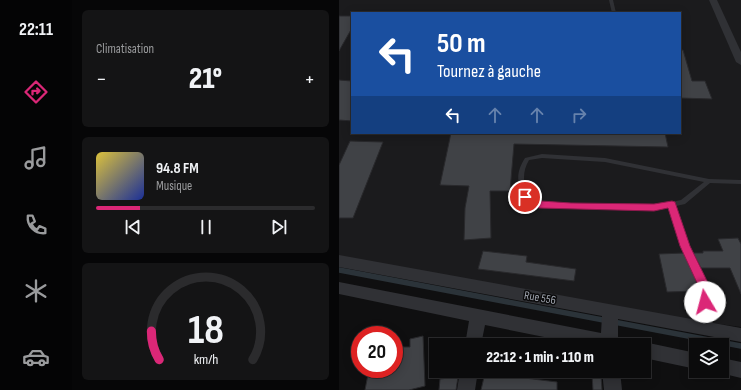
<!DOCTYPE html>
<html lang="fr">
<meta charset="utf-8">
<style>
body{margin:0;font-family:"Sofia Sans Condensed",sans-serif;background:#141415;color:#f1f3f6;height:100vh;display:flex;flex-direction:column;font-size:15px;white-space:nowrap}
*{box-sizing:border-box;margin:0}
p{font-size:13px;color:#9a9b9d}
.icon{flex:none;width:22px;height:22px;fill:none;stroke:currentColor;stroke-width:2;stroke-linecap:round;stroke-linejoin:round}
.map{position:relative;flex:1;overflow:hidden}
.details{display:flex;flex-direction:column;gap:10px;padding:10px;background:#060607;width:267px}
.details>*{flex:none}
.guide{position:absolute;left:12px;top:12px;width:330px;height:122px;border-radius:0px;box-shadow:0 2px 10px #0003,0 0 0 1px #2b2b2d;background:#1a4fa0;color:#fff;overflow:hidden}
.tools{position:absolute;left:350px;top:338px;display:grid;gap:8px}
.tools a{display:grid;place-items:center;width:40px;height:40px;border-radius:0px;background:#0b0b0c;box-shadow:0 2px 10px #0003,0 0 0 1px #2b2b2d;font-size:20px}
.speed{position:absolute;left:12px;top:326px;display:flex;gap:8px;font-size:20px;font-weight:700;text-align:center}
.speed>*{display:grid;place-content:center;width:52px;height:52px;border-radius:50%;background:#0b0b0c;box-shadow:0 2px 10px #0003,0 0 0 1px #2b2b2d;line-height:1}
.speed .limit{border:6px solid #d22;background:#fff;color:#111}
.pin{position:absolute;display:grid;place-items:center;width:34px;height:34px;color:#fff;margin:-17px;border:2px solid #fff;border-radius:50%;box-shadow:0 1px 4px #0007}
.me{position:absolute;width:44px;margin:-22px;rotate:352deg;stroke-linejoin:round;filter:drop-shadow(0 0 3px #0008)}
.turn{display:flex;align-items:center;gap:14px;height:84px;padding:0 20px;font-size:18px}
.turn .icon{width:52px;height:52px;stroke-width:2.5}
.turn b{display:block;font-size:28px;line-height:34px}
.lanes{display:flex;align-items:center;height:38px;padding:0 20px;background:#0003;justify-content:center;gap:20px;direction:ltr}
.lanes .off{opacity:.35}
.big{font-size:30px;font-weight:800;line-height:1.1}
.details .card{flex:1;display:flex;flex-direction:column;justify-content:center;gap:6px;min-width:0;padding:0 14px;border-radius:6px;background:#141415}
.details .dial{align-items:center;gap:0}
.dial svg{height:104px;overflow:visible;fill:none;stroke:#2b2b2d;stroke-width:7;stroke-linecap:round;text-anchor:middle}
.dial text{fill:#f1f3f6;stroke:none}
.song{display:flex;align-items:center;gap:12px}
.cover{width:48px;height:48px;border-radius:6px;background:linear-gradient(135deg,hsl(50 70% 55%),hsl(230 70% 35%))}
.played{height:4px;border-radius:2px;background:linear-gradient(90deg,#db2777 20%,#2b2b2d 20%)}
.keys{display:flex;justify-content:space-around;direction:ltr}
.heat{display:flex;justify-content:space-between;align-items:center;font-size:22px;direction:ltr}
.trip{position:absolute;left:90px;top:338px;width:222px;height:40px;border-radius:0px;background:#0b0b0c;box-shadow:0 2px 10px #0003,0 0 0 1px #2b2b2d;font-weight:800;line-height:40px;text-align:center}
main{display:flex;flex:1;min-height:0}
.tabs{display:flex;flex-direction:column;width:72px;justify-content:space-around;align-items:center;background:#040405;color:#9a9b9d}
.tabs .icon{width:28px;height:28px}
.tabs .current{color:#db2777}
.tabs b{font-size:18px;color:#f1f3f6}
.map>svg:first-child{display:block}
.built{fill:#1b1b1d;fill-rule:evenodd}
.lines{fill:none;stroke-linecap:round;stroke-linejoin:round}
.stream{stroke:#2b3339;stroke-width:5.5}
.building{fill:#404246;stroke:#29292c}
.service{fill:#303135;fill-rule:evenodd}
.minor{fill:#303135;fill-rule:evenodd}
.route{fill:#db2777;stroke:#8e194d}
.labels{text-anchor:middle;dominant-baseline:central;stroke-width:3;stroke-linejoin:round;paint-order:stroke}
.street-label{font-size:12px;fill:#a1a6b0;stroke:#0a0a0b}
</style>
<main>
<nav class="tabs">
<b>22:11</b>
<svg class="icon current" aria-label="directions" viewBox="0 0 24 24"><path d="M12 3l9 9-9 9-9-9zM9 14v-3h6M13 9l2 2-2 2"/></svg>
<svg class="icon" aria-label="music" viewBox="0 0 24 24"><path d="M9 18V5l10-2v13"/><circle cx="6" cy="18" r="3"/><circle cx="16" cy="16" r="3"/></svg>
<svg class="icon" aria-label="phone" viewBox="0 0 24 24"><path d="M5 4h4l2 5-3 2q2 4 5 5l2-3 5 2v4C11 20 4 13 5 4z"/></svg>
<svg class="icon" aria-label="climate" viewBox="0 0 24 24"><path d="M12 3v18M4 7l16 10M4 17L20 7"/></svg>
<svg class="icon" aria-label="car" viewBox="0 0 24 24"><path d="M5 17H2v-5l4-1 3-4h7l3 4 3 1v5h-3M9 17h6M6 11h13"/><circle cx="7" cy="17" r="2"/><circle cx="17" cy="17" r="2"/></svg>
</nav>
<section class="details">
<div class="card"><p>Climatisation</p>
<div class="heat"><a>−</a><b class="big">21°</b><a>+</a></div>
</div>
<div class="card">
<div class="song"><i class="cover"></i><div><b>94.8 FM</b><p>Musique</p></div></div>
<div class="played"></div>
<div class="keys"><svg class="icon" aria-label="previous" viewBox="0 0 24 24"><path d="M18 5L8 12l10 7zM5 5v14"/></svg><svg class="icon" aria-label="pause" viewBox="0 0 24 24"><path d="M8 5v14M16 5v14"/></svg><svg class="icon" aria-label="next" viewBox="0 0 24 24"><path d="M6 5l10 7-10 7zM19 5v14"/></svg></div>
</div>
<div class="card dial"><svg viewBox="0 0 100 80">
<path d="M14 69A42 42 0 1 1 86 69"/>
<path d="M14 69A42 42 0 0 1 8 47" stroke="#db2777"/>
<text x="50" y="56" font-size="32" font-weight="700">18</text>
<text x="50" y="72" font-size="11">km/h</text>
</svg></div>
</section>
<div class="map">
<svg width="402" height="390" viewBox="0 0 402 390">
<rect width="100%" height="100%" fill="#0f0f10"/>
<path class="built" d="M0,0H402V327L328,317L0,257ZM13,13H341V133H13Z"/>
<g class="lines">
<polyline class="stream" points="0,270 402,346"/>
</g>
<g class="building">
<polygon points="0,16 13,16 13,28 0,51"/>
<polygon points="341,50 344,50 353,81 366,81 373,99 341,98"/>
<polygon points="0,80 13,81 13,121 0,120"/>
<polygon points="112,133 326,133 329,147 175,144 171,191 151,191 152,238 125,240 126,208 130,186 101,185"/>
<polygon points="11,141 44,142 14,218 0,218 0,165"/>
<polygon points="399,238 402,244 402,294 391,268 362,268 354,253 364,253 364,251 384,251 379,239"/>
<polygon points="144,251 188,256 187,262 237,269 235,281 139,269"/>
<polygon points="345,253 356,277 360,291 328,292 320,254"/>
<polygon points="84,336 86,386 70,390 26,390 30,369 55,369 55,347 71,347 71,339"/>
<polygon points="146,373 218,382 218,390 142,390"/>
<polygon points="253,375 262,375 263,390 254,390"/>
<polygon points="119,377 117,390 100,390 101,379"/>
</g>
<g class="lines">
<g class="service">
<polygon points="270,0 274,0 277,13 273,13"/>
<path d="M203,154L266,158L370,179L402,180V184L371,183L346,204L337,206L349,246L369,285L370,302L363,312L358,328L355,329L352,328L351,326L356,311L362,301L361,285L343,246L331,207L315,210L198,207L184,199L183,197C178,181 177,172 186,158ZM203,158L266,162L365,182L342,200L315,206L201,203L189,196C184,183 183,172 190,160Z"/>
</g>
<g class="minor">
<polygon points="370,0 378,0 402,52 402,65 397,62"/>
<polygon points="0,255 402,328 402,342 279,319 279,337 288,340 290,345 245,345 146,325 142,345 126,345 130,321 0,294 0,282 262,333 263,316 0,267"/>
<polygon points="305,342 357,353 357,369 305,358 305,345 299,345"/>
<polygon points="383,358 402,362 402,378 377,372 383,371"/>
<polygon points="121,371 139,371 136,390 118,390"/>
<polygon points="263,371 281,371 283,390 265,390"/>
</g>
</g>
<polygon class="route" points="186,194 202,201 232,203 315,204 333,201 336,202 351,246 370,285 372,302 370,305 366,307 363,305 359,285 341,246 329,208 315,211 200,208 183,199 181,197"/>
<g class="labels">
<g class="street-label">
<text transform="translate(201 298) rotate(10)">Rue 556</text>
</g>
</g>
</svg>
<div class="tools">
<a><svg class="icon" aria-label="layers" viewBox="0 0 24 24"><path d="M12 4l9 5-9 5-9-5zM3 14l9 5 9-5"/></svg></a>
</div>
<div class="speed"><div class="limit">20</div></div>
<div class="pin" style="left:186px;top:197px;background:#d93025"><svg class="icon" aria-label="arrive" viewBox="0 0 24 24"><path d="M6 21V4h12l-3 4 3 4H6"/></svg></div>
<svg class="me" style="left:366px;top:302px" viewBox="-20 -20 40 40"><circle r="19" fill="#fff"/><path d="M0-13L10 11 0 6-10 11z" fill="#db2777"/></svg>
<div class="trip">22:12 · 1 min · 110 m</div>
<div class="guide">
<div class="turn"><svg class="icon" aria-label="left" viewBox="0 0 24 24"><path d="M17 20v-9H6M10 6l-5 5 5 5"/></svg><div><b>50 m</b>Tournez à gauche</div></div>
<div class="lanes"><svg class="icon" aria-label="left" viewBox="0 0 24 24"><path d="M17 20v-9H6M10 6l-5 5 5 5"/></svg><svg class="icon off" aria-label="ahead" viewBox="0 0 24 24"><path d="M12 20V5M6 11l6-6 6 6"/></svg><svg class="icon off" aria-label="ahead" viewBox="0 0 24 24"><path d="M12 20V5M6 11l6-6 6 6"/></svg><svg class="icon off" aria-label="right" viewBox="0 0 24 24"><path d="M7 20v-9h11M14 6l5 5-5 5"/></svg></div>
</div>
</div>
</main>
